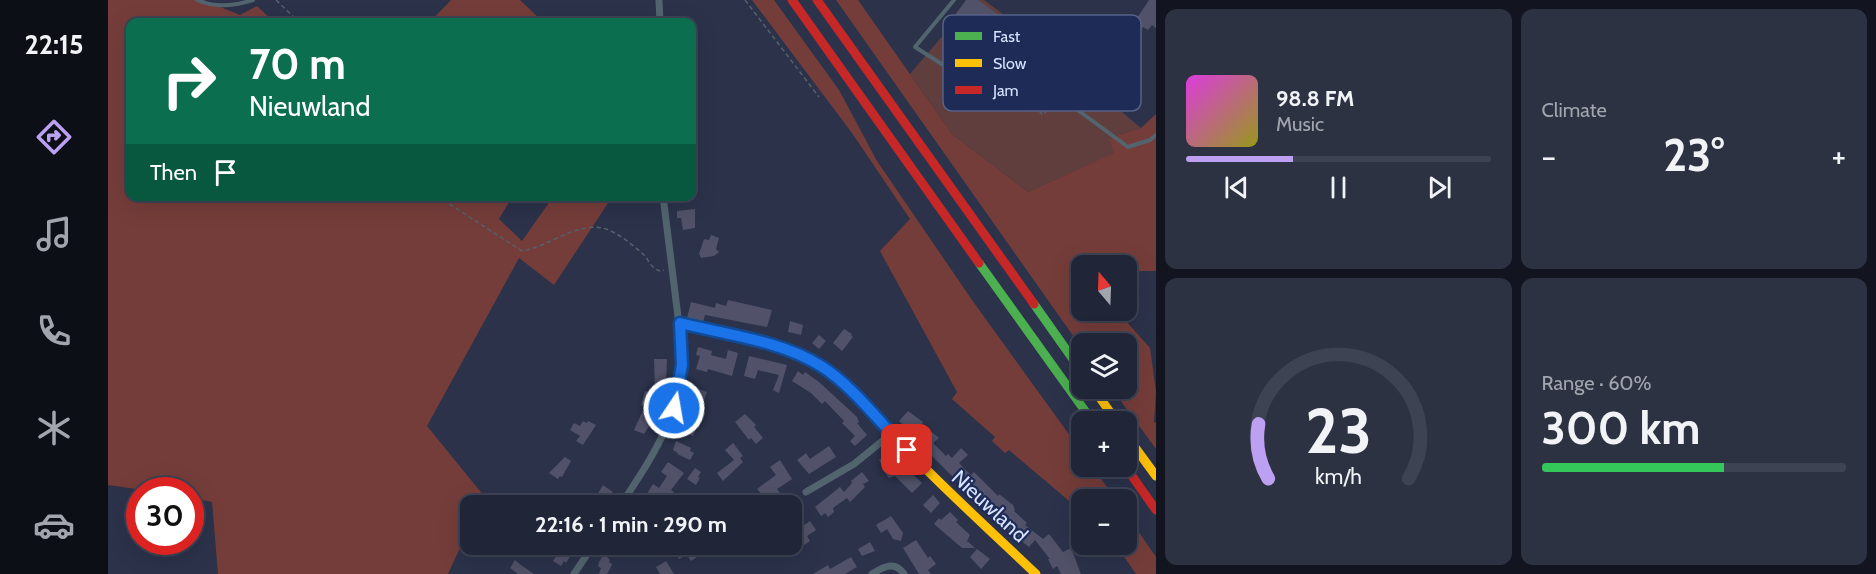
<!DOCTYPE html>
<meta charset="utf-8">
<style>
body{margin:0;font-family:Cabin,sans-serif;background:#2d3243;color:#f1f3f6;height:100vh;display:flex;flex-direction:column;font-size:22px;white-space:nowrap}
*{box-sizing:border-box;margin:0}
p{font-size:20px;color:#a2a5ae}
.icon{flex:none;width:33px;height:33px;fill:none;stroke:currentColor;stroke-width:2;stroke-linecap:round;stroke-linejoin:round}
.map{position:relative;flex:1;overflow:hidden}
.panel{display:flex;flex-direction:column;gap:9px;padding:9px;background:#12151f;width:720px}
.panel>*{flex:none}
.guide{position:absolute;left:18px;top:18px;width:570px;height:183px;border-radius:12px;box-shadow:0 6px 24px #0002,0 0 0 2px #3d4353;background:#0b6e4f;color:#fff;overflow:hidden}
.needle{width:39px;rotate:341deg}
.buttons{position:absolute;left:963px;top:255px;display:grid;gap:12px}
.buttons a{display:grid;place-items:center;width:66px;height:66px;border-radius:12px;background:#202638;box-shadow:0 6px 24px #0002,0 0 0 2px #3d4353;font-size:30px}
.speed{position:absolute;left:18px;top:477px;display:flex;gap:12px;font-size:30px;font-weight:700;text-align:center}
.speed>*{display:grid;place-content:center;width:78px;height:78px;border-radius:50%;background:#202638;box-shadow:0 6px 24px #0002,0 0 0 2px #3d4353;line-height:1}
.speed .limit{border:9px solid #d22;background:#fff;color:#111}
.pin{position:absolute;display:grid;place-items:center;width:51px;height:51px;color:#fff;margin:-26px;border-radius:12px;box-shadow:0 3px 9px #0006}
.me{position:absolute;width:66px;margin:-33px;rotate:12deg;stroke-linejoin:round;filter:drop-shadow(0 0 4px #0008)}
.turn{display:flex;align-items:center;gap:21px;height:126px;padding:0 24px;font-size:27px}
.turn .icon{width:78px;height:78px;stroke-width:2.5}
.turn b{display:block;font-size:42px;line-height:51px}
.then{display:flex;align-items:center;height:57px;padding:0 24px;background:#0003;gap:12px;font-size:22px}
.big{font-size:45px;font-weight:700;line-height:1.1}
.panel .widget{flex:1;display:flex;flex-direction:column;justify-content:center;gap:9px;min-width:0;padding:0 21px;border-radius:12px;background:#2d3243}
.panel .dial{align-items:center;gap:0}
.dial svg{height:156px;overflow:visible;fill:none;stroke:#3d4353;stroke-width:7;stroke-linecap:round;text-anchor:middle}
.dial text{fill:#f1f3f6;stroke:none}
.song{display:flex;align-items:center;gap:18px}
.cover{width:72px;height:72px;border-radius:9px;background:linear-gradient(135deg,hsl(300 70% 55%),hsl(60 70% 35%))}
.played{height:6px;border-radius:3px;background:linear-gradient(90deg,#bca0f2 35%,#3d4353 35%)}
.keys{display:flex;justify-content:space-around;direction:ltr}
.heat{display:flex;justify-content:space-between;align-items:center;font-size:33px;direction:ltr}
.charge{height:9px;border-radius:4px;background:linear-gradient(90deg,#34c759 60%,#3d4353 0)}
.panel .tiles{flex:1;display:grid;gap:9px;grid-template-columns:repeat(2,1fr)}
.trip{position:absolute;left:352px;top:495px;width:342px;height:60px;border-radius:12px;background:#202638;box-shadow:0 6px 24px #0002,0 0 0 2px #3d4353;font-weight:700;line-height:60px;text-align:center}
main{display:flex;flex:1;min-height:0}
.tab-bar{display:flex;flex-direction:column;width:108px;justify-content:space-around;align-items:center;background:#0d0f16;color:#a2a5ae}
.tab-bar .icon{width:42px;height:42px}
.tab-bar .on{color:#bca0f2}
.tab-bar b{font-size:27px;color:#f1f3f6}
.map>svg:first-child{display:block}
.green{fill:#603e3d}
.forest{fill:#753d3a}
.building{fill:#515269}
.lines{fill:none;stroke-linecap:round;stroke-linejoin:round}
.path{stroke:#53626b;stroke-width:1.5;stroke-dasharray:4.5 3;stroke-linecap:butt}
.lane{stroke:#52656e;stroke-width:4}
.street{stroke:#52656e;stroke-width:7}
.fast{stroke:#4caf50;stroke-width:9}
.slow{stroke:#ffc107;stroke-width:9}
.jam{stroke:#c62828;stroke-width:9}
.route-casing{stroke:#114b97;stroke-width:15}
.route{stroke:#1a73e8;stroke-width:10}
.labels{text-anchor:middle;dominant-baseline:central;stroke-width:4.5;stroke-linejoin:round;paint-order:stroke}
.street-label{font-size:21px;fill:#d7e2ff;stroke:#1e2b57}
.key{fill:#1e2b57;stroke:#566289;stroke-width:1.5}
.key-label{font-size:16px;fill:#d7e2ff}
</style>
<main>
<nav class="tab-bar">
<b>22:15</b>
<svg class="icon on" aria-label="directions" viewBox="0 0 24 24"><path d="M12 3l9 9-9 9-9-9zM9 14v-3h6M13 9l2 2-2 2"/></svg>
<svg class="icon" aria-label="music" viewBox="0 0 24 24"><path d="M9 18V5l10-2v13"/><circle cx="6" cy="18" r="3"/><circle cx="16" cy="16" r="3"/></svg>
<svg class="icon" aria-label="phone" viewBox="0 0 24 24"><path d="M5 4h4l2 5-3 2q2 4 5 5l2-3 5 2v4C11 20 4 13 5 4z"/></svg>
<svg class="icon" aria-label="climate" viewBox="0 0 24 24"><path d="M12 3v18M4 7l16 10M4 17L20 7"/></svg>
<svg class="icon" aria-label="car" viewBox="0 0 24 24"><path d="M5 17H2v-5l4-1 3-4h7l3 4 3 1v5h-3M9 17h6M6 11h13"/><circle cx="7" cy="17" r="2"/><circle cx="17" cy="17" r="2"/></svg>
</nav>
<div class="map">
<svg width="1048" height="574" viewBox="0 0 1048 574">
<rect width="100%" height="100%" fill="#2b324a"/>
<polygon class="green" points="865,0 876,0 923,35 1033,128 1002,138 1007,153 920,192 844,134 802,74"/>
<g class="forest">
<polygon points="0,0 95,0 132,15 149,6 166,22 22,22 22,196 404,197 391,219 414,241 445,197 504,197 446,285 411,258 319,426 376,496 372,505 363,506 363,524 340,574 110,574 104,502 83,498 82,490 35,490 0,485"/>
<polygon points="343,0 412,0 435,22 322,22"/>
<polygon points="644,0 666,0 731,90 769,161 864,300 973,451 974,466 984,467 1008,499 974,500 973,511 901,450 897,453 884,441 887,437 844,399 849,392 772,251 802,219 744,133"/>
<polygon points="728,0 750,0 844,134 920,192 1006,153 1001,138 1033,128 1048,114 1048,271 1019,271 1018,266 974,266 974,310 1009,311 1042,348 1048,392 1046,422 1048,423 1048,449 1004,389 1018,388 1018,344 974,344 973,347"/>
<polygon points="1019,515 1048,557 1048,574 1028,574 1008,545 1018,544"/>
</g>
<g class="building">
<polygon points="858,0 870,0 954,61 957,58 975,73 970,80 960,75 935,110 899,84 896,88 890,83 894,78 868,59 869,56 835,31"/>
<polygon points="1041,0 1048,0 1048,28 1044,25 1040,30 1035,27 1033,30 1025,24"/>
<polygon points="587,209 587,228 575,230 573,218 569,218 569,211"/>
<polygon points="603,235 611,238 608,249 611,252 606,256 593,258 591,254 596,239 601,240"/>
<polygon points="620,300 664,310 659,327 597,315 595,322 579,318 583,302 607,308 608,303 618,306"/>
<polygon points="682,321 695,325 693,335 680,332"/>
<polygon points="736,329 744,334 743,335 745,337 734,351 725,343"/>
<polygon points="711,335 718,341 711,349 704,343"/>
<polygon points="590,347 604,351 603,355 618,359 620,350 630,353 624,376 600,369 599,372 588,369 592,356 588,355"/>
<polygon points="641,356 679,365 671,393 665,390 671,375 650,370 647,379 636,376"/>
<polygon points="546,359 559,359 558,384 553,404 546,401 540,418 545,420 536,434 526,430 537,406 533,405 537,391 544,393 545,391 547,392"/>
<polygon points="690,371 695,375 697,372 711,382 749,417 751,422 749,423 759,435 747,446 742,441 747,436 734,423 736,421 717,401 714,404 703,393 684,381"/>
<polygon points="587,388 599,392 594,406 583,403"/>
<polygon points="800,411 815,422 814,424 831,438 825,443 838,456 840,454 844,458 853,448 860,455 851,463 863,475 866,472 890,496 891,494 905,505 907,510 906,511 919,523 917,525 935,539 941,534 955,552 963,548 973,574 953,574 949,566 945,569 940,559 942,559 927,540 921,547 900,531 901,530 873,505 814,446 817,443 791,421"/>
<polygon points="637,414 648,425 646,427 655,438 648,444 643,438 641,440 627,422"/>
<polygon points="580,419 590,423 585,436 575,432"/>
<polygon points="475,421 479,423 480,421 488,425 475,445 468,441 472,436 462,430 466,423 472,426"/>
<polygon points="568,441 583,448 582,451 586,453 582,460 569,454 570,453 565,450"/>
<polygon points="625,443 635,456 632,458 635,462 615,481 609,473 626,460 617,450"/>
<polygon points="721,446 728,457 701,474 689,460 698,453 702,459"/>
<polygon points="782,452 795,468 797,467 814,483 804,493 787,476 781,478 774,469 776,468 771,460"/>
<polygon points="457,457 463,461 454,477 452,476 450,479 441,473"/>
<polygon points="672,460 684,479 669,489 672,493 668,496 670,498 662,504 649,489 668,475 662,467"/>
<polygon points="560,462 576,473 563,490 566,492 562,498 558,496 552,506 528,506 533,498 535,500 545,484 551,488 559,476 553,472"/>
<polygon points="587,468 593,472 590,477 592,478 588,485 579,479"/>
<polygon points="754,472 761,481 755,484 757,487 742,502 739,498 725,508 726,512 720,517 717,513 713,516 707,507 732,487 736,492 744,483 743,481"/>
<polygon points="495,485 505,492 494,506 482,506"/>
<polygon points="825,495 832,503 823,513 815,505"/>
<polygon points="842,512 850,520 848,522 862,535 859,541 867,548 854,548 826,524 831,518 833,520"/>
<polygon points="783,516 795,533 793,541 785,539 779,529 773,533 768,525"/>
<polygon points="702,521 708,530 699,536 702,541 696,545 687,531"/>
<polygon points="808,540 820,558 822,556 828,564 820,570 823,574 811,574 795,548"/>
<polygon points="762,542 767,551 754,556 750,549"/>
<polygon points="502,544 522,544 518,549 521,551 517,556"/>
<polygon points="575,544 581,544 589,557 583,561 579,555 571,559 566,550"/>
<polygon points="455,545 465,552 458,563 456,561 453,566 445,561"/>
<polygon points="869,549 882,559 873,569 862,557"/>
<polygon points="496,554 502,560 501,562 504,564 503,567 499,574 491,574 493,568 490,566 491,562"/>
<polygon points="743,557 749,567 737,574 705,574 720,565 722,569"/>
<polygon points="407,560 413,565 426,574 410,574 402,568"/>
<polygon points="558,561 566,574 552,574 548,567"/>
</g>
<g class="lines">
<g class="path">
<polyline points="168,0 191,22"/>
<polyline points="637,0 711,97"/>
<polyline points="863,75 868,68 923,111 927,107 935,115 952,96"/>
<path d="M329,196L414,251C441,247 470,220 498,229C512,234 525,245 536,255C540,259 542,266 548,269C552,272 551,271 556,270"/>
</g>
<g class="lane">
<path d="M89,0C107,8 126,6 145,0"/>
<polyline points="846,0 807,47 859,80"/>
<polyline points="956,100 1020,147 1042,140 1048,135"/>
</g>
<g class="street">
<polyline points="551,0 552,22"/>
<polyline points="698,492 746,464 783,434"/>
<path d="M512,506C549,450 576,411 573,341L555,196"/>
<polyline points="466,574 486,544"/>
<path d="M764,574C775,567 787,560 796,574"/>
</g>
<g class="fast">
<polyline points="871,263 985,422"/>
<polyline points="926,304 974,372"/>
</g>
<g class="slow">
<path d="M572,323C613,333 657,338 695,356C740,377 769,420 803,454C843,495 886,534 928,574"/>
<polyline points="985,388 1009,422"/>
<polyline points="1018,435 1048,476"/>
</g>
<g class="jam">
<polyline points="684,0 871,263"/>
<polyline points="709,0 926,304"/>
<polyline points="1017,466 1048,510"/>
</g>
</g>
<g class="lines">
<defs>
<path id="route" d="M566,408L574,365L572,323C616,334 674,341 713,366C746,387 771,422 799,450"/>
</defs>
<use href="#route" class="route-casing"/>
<use href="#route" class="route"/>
</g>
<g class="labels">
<g class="street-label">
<text transform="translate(882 506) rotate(43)">Nieuwland</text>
</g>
</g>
<rect x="835" y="15" width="198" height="96" rx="9" class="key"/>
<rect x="847" y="32" width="27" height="8" fill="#4caf50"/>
<rect x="847" y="59" width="27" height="8" fill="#ffc107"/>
<rect x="847" y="86" width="27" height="8" fill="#c62828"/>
<g class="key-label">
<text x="885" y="42">Fast</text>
<text x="885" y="69">Slow</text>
<text x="885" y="96">Jam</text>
</g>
</svg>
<div class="buttons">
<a><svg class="needle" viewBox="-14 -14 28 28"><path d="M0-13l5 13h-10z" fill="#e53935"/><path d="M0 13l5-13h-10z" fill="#a2a5ae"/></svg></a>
<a><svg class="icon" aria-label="layers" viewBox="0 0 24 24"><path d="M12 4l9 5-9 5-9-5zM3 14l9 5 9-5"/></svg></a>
<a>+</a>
<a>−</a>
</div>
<div class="speed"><div class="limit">30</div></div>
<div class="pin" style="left:799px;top:450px;background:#d93025"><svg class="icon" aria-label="arrive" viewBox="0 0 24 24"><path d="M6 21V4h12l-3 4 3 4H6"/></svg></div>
<svg class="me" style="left:566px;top:408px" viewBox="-20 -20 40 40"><circle r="17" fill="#1a73e8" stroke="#fff" stroke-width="3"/><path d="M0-11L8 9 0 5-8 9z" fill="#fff"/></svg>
<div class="trip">22:16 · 1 min · 290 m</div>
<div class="guide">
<div class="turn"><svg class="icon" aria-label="right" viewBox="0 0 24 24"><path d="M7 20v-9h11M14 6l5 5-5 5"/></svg><div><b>70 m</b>Nieuwland</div></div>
<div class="then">Then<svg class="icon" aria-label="arrive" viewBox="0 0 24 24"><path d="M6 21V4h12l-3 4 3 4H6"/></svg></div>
</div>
</div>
<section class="panel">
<div class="tiles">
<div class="widget">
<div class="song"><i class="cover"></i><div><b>98.8 FM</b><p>Music</p></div></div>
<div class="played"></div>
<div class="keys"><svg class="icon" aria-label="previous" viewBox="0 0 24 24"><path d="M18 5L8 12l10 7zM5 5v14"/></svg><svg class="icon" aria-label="pause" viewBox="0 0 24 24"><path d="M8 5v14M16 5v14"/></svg><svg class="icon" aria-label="next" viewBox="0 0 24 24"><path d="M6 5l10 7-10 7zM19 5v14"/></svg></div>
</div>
<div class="widget"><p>Climate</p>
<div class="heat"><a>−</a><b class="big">23°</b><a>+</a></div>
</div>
<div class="widget dial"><svg viewBox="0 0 100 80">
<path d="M14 69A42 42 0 1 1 86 69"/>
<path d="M14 69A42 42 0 0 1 9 41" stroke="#bca0f2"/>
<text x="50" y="56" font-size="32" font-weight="700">23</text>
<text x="50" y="72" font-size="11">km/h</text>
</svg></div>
<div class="widget"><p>Range · 60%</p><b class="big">300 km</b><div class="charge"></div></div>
</div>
</section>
</main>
